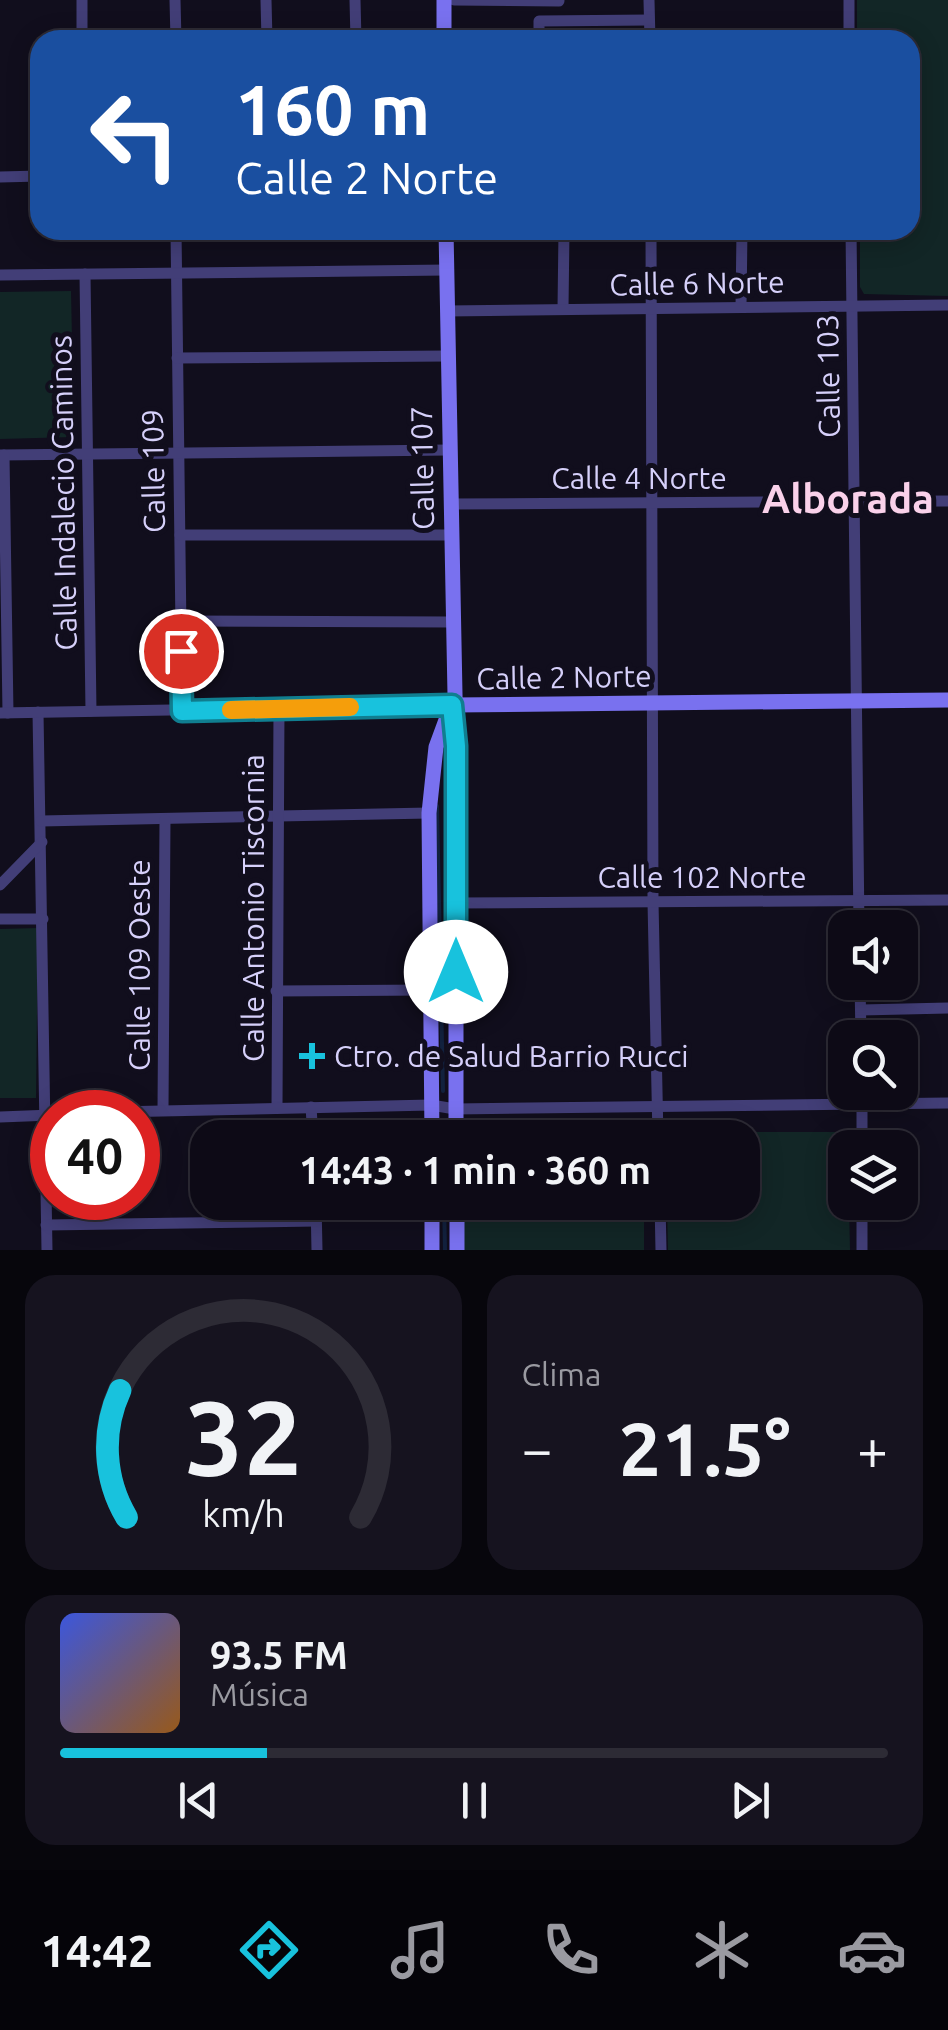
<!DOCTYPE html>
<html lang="es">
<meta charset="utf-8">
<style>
body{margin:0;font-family:Ubuntu,sans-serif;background:#16131f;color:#f1f3f6;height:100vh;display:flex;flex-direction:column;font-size:38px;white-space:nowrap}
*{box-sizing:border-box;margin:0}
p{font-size:32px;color:#9a9aa1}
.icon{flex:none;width:55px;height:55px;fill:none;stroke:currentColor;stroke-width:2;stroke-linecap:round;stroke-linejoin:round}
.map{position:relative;height:1250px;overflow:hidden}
.side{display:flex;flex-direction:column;gap:25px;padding:25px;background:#07060c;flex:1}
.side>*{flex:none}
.guide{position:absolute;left:30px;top:30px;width:890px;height:210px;border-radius:30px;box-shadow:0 5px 25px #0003,0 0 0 2px #2d2b35;background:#1a4fa0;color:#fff;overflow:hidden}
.fabs{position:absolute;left:828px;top:910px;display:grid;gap:20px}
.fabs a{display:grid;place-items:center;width:90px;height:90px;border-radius:20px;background:#0d0a16;box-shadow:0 5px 25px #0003,0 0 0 2px #2d2b35;font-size:50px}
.speed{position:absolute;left:30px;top:1090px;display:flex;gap:20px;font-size:50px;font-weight:700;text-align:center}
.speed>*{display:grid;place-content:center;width:130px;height:130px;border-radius:50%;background:#0d0a16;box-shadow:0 5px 25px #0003,0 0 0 2px #2d2b35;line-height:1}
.speed .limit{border:15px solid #d22;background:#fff;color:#111}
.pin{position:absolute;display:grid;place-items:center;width:85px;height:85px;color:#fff;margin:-42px;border:5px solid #fff;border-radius:50%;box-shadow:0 2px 10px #0007}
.me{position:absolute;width:110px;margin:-55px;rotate:0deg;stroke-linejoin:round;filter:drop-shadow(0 0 8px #0008)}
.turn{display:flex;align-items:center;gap:35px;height:210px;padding:0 40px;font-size:45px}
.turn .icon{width:130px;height:130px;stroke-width:2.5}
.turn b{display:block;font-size:70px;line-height:85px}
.big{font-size:75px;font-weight:600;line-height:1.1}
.side .tile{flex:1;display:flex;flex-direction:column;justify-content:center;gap:15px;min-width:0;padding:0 35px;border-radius:30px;background:#16131f}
.side .dial{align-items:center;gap:0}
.dial svg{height:260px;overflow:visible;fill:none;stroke:#2d2b35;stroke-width:7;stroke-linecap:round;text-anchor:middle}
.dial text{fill:#f1f3f6;stroke:none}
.song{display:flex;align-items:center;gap:30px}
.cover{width:120px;height:120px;border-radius:15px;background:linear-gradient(135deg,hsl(230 70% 55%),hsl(30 70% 35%))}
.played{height:10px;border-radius:5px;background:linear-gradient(90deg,#18c2dd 25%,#2d2b35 25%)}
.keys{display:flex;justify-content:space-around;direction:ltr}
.heat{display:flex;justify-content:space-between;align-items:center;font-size:55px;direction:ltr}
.side .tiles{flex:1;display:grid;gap:25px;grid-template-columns:1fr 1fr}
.tile:last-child{grid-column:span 2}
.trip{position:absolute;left:190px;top:1120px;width:570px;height:100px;border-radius:30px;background:#0d0a16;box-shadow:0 5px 25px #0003,0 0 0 2px #2d2b35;font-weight:600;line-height:100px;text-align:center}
.menu{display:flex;height:160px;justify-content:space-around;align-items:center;background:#050409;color:#9a9aa1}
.menu .icon{width:70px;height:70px}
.menu .active{color:#18c2dd}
.menu b{font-size:45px;color:#f1f3f6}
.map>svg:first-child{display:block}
.green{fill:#122626}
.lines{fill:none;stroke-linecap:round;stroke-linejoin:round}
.stream{stroke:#12213e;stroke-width:4}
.street{stroke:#423e77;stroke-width:11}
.secondary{stroke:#7971ef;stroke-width:15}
.route-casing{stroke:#107e90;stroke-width:25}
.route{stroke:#18c2dd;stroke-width:18}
.slow{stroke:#f59e0b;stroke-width:18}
.poi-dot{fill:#18c2dd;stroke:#110e1d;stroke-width:4}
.labels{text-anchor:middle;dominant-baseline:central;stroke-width:10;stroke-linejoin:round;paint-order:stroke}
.street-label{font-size:30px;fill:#d6d0fa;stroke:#110e1d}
.poi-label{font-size:30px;fill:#d6d0fa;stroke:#110e1d;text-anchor:start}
.district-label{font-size:40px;font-weight:bold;fill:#fad1ea;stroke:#110e1d}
</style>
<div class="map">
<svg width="948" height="1250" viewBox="0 0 948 1250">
<rect width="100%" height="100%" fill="#110e1d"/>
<g class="green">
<polygon points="857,0 948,0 948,296 864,294 860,287 860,230 910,230 910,40 857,40"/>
<polygon points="71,291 74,437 0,439 0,292"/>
<polygon points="38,928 36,1098 0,1098 0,929"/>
<polygon points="666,1132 848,1132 845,1202 849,1203 850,1250 668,1250 667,1203 742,1202 742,1138 666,1137"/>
<polygon points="462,1203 644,1203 644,1250 463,1250"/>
</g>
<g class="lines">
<g class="stream">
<polyline points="437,806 443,1091"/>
<polyline points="443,1129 443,1138"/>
<polyline points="444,1202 445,1250"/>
</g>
<g class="street">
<polyline points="82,0 82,40"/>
<polyline points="175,0 176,40"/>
<polyline points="266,0 267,40"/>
<polyline points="355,0 356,40"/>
<polyline points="454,0 559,1"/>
<polyline points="649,0 650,40"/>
<polyline points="849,0 849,40"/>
<polyline points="539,40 539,21 649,20"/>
<polyline points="0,177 40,176"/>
<polyline points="176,230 182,711"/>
<polyline points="651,230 653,902 658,1138"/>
<polyline points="851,230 859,928"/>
<polyline points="85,274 91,711"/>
<polyline points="0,275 447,270"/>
<polyline points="741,307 742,230"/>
<polyline points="563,309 564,230"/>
<polyline points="447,311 948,305"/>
<polyline points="177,358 448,356"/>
<polyline points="0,455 449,450"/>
<polyline points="4,455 8,713"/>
<polyline points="450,504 948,501"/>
<polyline points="180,535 450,535"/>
<polyline points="181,621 451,622"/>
<polyline points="38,712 47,1250"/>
<polyline points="0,713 452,705"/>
<polyline points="41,821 429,813"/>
<polyline points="0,885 42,842"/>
<polyline points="455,903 948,900"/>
<polyline points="0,919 43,919"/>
<polyline points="860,982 861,1038"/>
<polyline points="276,991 430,990"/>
<polyline points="861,1010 948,1008"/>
<polyline points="862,1092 862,1148"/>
<polyline points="311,1107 313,1138"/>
<polyline points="277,1108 279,708"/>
<polyline points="163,1110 165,820"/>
<polyline points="115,1112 431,1105 455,1109 948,1103"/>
<polyline points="0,1117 52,1115"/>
<polyline points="316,1202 317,1250"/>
<polyline points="660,1202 661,1250"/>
<polyline points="862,1202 862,1250"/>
<polyline points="46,1225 316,1221"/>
</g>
<g class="secondary">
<polyline points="444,0 444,40"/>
<polyline points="446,230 456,746 456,1138"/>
<polyline points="452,705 948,700"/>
<polyline points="432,1138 429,813 436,747 450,709"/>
<polyline points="432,1202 432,1250"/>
<polyline points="457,1202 457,1250"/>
</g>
</g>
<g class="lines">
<defs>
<polyline id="route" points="181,651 182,711 452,705 456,746 456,972"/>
</defs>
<use href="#route" class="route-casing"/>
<use href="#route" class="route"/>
<polyline class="slow" points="231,710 350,707"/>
</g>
<path class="poi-dot" d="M307 1041h10v10h10v10h-10v10h-10v-10h-10v-10h10z"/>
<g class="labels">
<g class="street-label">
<text transform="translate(697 283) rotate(-1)">Calle 6 Norte</text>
<text transform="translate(828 376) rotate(-91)">Calle 103</text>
<text transform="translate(422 468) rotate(-91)">Calle 107</text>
<text transform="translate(153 471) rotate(-91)">Calle 109</text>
<text x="639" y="478">Calle 4 Norte</text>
<text transform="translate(63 493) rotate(-91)">Calle Indalecio Caminos</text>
<text transform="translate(564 677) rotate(-1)">Calle 2 Norte</text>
<text x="702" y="877">Calle 102 Norte</text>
<text transform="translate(253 908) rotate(-90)">Calle Antonio Tiscornia</text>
<text transform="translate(139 965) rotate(-90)">Calle 109 Oeste</text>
</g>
<g class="poi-label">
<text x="334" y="1056">Ctro. de Salud Barrio Rucci</text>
</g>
<g class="district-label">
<text x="848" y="498">Alborada</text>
</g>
</g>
</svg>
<div class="fabs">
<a><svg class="icon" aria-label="sound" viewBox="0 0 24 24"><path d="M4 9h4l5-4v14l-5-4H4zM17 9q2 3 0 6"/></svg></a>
<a><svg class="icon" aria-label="search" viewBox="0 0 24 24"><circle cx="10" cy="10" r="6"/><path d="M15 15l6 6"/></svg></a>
<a><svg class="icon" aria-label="layers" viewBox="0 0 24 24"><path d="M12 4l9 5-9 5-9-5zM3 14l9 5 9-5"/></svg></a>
</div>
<div class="speed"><div class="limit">40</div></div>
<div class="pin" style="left:181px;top:651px;background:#d93025"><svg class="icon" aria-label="arrive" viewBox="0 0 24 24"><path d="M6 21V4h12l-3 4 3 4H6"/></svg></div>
<svg class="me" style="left:456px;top:972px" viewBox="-20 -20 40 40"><circle r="19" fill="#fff"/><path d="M0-13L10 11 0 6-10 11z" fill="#18c2dd"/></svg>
<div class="trip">14:43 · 1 min · 360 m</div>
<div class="guide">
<div class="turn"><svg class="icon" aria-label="left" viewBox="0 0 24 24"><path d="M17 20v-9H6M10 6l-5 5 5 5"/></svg><div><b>160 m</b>Calle 2 Norte</div></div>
</div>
</div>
<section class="side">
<div class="tiles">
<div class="tile dial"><svg viewBox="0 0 100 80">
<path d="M14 69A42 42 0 1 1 86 69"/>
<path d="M14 69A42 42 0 0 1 12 30" stroke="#18c2dd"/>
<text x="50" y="56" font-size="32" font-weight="700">32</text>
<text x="50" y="72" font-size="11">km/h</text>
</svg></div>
<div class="tile"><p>Clima</p>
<div class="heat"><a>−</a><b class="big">21.5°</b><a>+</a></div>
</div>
<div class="tile">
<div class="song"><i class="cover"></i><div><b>93.5 FM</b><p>Música</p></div></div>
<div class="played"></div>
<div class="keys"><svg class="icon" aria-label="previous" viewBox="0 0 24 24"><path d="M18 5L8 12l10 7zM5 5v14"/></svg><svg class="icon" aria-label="pause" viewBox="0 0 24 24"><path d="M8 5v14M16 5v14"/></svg><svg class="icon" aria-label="next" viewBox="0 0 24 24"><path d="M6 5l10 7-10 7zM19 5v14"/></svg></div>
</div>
</div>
</section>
<nav class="menu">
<b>14:42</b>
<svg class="icon active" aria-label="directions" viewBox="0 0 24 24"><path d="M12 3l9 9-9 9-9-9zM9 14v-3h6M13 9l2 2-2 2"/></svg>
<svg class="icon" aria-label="music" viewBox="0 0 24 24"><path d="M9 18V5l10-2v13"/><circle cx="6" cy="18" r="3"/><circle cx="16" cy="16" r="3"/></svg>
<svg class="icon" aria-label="phone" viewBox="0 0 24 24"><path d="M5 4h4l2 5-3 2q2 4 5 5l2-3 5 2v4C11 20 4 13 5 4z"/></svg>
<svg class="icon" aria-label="climate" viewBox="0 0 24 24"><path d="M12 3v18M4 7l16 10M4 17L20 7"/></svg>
<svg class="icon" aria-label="car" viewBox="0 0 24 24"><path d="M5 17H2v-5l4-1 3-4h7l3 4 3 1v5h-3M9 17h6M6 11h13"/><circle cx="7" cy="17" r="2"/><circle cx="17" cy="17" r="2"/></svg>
</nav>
